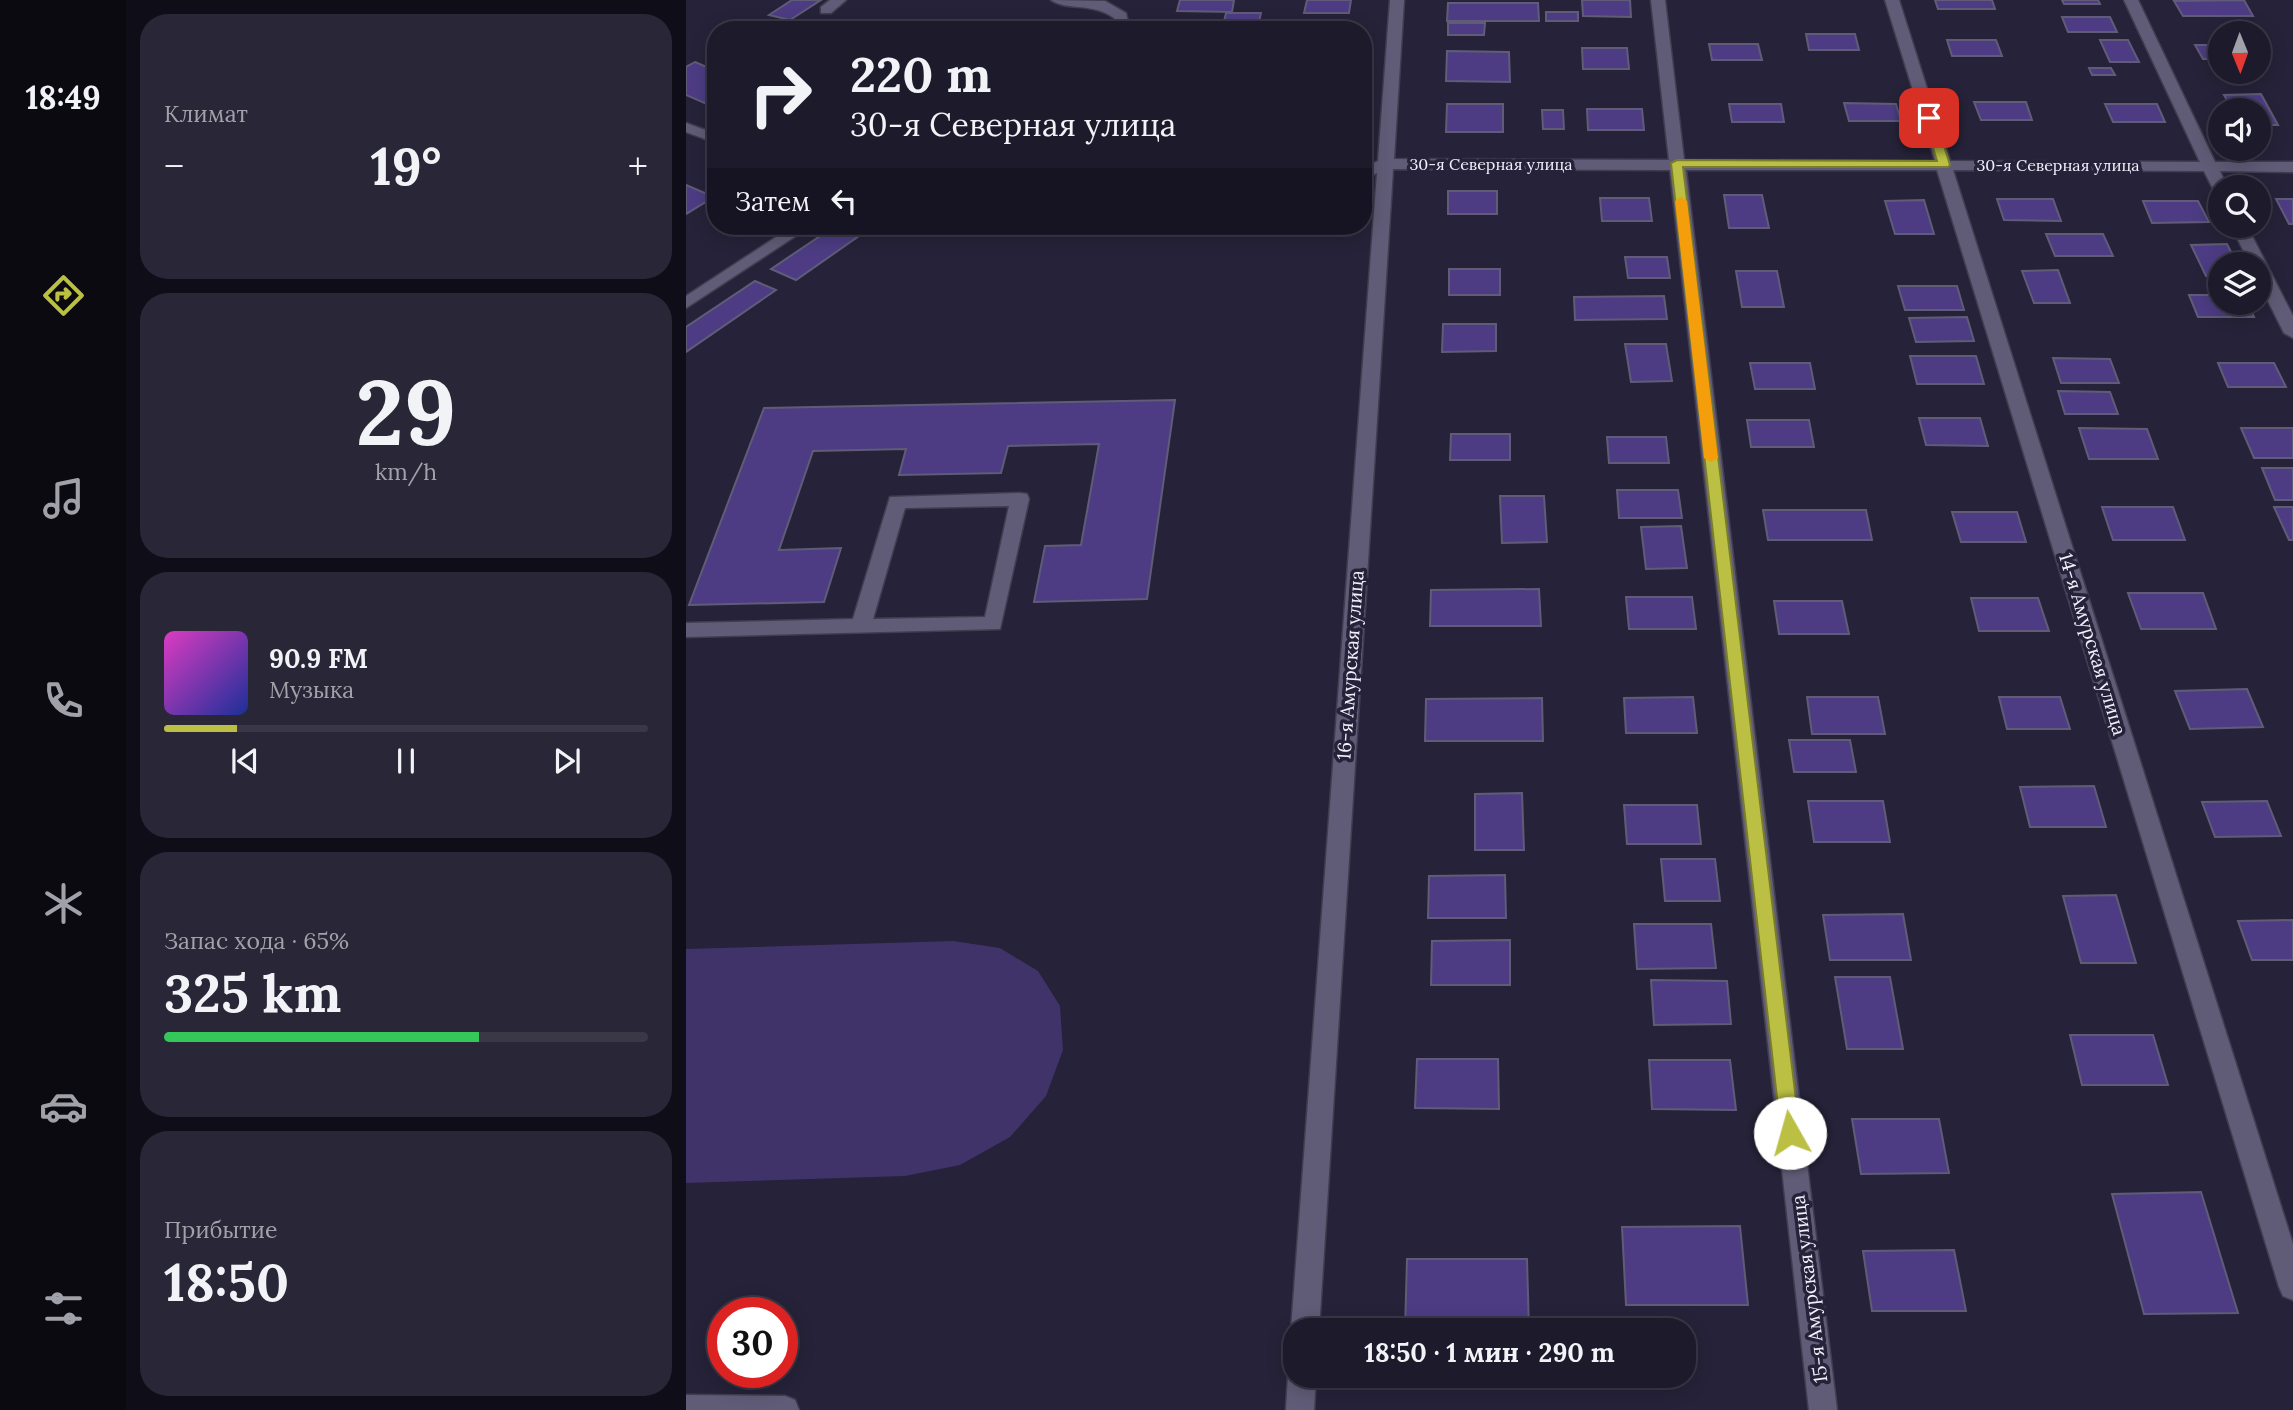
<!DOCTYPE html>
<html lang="ru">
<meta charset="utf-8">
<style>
body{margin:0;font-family:Lora,serif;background:#292737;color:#f1f3f6;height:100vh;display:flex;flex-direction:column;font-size:26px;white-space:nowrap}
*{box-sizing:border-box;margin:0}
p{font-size:23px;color:#a0a1a9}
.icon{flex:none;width:38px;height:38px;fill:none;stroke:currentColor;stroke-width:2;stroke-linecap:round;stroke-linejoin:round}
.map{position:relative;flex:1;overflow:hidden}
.details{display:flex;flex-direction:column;gap:14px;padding:14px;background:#0f0e18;width:560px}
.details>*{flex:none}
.banner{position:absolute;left:21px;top:21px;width:665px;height:214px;border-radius:28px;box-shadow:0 4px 18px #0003,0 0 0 2px #3a3847;background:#1c1a2b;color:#f1f3f6;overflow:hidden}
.needle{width:46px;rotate:179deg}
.tools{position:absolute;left:1522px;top:21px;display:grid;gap:14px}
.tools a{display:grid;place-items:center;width:63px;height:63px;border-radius:50%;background:#1c1a2b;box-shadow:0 4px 18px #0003,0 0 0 2px #3a3847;font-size:35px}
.speed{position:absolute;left:21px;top:1297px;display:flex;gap:14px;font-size:35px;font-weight:700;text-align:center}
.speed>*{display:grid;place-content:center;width:91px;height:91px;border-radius:50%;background:#1c1a2b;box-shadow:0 4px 18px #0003,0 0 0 2px #3a3847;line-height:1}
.speed .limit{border:10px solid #d22;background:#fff;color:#111}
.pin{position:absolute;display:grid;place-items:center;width:60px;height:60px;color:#fff;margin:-30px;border-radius:14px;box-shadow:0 4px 10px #0006}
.me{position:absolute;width:77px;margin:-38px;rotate:353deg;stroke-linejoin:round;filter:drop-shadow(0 0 5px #0008)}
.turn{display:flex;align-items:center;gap:24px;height:147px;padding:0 28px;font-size:32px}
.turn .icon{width:91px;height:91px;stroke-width:2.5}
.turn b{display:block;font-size:49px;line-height:60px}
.then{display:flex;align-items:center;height:66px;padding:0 28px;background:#0003;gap:14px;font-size:26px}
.big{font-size:52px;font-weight:800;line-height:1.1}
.details .card{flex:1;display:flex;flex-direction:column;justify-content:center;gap:10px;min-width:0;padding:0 24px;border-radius:28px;background:#292737}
.details .dial{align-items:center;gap:0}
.dial b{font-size:91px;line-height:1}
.song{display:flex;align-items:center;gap:21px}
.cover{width:84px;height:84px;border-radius:10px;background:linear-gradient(135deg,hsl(310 70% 55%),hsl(230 70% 35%))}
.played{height:7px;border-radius:4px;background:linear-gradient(90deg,#bbc045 15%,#3a3847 15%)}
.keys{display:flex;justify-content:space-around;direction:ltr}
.heat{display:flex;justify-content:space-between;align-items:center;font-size:38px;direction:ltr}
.charge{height:10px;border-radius:5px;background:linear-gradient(90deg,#34c759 65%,#3a3847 0)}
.trip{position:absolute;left:597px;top:1318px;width:413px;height:70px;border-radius:28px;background:#1c1a2b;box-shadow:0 4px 18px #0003,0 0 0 2px #3a3847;font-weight:800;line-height:70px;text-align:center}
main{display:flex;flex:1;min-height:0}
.tabs{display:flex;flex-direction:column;width:126px;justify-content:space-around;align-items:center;background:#0b0a11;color:#a0a1a9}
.tabs .icon{width:49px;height:49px}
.tabs .current{color:#bbc045}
.tabs b{font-size:32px;color:#f1f3f6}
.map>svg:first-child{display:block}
.green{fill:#40336a}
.building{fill:#4d3c84;stroke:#605c77;stroke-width:2}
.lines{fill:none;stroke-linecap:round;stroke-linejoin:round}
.service-casing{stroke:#413d50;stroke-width:3}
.minor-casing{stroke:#413d50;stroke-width:3}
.tertiary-casing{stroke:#413d50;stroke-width:3}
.service{fill:#605c77;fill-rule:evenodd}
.minor{fill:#605c77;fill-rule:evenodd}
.tertiary{fill:#605c77;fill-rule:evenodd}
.route{fill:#bbc045;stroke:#7a7d2d;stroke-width:2}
.slow{fill:#f59e0b}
.labels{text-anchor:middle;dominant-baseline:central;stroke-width:7;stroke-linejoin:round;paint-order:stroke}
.far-street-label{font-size:16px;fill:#f2f0fd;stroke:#262239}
.street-label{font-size:19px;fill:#f2f0fd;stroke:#262239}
</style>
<main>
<nav class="tabs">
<b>18:49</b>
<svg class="icon current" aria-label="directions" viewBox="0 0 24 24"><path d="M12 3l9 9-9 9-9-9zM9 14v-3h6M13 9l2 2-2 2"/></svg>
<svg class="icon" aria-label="music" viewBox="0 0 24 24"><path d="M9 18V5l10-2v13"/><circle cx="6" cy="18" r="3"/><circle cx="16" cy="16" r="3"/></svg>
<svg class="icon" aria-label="phone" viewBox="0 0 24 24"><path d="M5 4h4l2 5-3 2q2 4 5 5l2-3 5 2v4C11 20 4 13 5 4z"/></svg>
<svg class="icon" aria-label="climate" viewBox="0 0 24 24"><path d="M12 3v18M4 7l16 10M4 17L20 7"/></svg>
<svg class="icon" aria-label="car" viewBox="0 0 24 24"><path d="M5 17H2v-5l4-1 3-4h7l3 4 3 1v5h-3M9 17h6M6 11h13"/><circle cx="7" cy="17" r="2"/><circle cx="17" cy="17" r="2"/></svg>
<svg class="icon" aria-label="filters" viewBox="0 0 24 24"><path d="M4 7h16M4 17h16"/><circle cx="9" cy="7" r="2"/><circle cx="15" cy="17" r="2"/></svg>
</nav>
<section class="details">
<div class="card"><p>Климат</p>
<div class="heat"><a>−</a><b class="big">19°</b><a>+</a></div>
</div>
<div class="card dial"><b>29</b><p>km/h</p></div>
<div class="card">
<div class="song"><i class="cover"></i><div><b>90.9 FM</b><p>Музыка</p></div></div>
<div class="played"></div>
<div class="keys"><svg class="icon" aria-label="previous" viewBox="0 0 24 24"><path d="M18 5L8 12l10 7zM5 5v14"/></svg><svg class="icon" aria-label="pause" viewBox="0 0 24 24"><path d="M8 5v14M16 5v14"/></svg><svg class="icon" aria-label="next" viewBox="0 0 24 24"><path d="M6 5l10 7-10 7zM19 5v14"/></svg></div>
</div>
<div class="card"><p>Запас хода · 65%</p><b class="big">325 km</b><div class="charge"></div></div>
<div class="card"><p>Прибытие</p><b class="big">18:50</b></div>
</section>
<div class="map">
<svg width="1607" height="1410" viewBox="0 0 1607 1410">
<rect width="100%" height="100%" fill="#262239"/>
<polygon class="green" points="267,941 314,948 352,971 374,1006 377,1050 360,1096 324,1137 274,1165 219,1176 0,1183 0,949"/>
<g class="building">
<polygon points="106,0 135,0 104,20 83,15"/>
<polygon points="494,0 548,0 546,12 491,11"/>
<polygon points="621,0 665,0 663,13 618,13"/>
<polygon points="896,0 944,0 945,17 897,16"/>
<polygon points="1249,0 1306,0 1309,9 1252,9"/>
<polygon points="1376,0 1412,0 1414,4 1378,4"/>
<polygon points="1558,0 1567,16 1497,16 1488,1"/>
<polygon points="762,3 852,3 853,21 761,21"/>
<rect x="860" y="12" width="32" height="9"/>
<polygon points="540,13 575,13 571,30 536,30"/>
<polygon points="1376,17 1424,17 1431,32 1382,32"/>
<polygon points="762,23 799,23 798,35 762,35"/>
<polygon points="482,24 530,24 529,30 480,30"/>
<polygon points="1120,34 1169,34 1173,50 1123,50"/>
<polygon points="1261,40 1310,40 1316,56 1266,56"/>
<polygon points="1414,40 1442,40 1453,62 1424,62"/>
<polygon points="1023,44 1072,44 1076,60 1026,60"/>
<polygon points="1509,45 1535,45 1535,59 1517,59"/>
<polygon points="896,48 941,48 943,69 897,69"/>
<polygon points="761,51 823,52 824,82 760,81"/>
<polygon points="9,62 30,71 30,108 0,95 0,67"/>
<polygon points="1403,68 1425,68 1429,75 1406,75"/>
<polygon points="1575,94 1592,125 1573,125 1573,110 1547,110 1538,95"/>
<polygon points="1288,102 1340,102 1346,120 1295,120"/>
<polygon points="1158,103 1210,104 1215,121 1163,121"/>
<polygon points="761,104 817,104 817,132 760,132"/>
<polygon points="1043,104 1095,104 1098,122 1046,122"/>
<polygon points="1419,104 1471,104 1479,122 1427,122"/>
<polygon points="901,109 956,109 958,130 902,130"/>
<polygon points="856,110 877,110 878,129 857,129"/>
<polygon points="0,185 28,197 0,214"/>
<rect x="762" y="191" width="49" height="23"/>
<polygon points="1038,195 1076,195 1083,228 1043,228"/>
<polygon points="914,198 963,198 966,221 916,221"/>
<polygon points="1311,199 1367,199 1375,221 1318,220"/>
<polygon points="1590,199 1607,199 1607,224 1603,224"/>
<polygon points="1238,200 1248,234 1209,234 1199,201"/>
<polygon points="1457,201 1512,201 1523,222 1466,223"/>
<polygon points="149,226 186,227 110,280 85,269"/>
<polygon points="1360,234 1417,234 1427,256 1369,256"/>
<polygon points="1541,244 1551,264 1535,264 1535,276 1520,276 1505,245"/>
<polygon points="939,257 981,257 984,278 942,278"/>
<rect x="763" y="269" width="51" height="26"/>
<polygon points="1372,270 1384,303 1348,303 1336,271"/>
<polygon points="1050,271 1091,271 1098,307 1056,307"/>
<polygon points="69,281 90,290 0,352 0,327"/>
<polygon points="1212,286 1271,286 1278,310 1219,310"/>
<polygon points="1503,295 1535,295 1535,303 1561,303 1568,317 1512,317"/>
<polygon points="978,296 981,319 889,320 888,297"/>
<polygon points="1281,317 1288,341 1230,342 1223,318"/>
<polygon points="757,324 810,324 810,351 756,352"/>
<polygon points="939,344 980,344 986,381 945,382"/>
<polygon points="1224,356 1290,356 1298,384 1231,384"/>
<polygon points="1367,358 1424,359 1433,383 1375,383"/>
<polygon points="1064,363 1124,363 1129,389 1069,389"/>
<polygon points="1532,363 1588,363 1600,387 1542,387"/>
<polygon points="1372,391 1424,392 1432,414 1379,414"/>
<polygon points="489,400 461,599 348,602 359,546 395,545 413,444 322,446 315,473 213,475 220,449 127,451 93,550 155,548 138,602 3,605 78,408"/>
<polygon points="1233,418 1294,418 1302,446 1240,445"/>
<polygon points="1061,420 1123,420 1128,447 1065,447"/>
<polygon points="1393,428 1461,429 1472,459 1403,459"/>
<polygon points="1555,428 1607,428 1607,458 1568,458"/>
<polygon points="765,434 824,434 824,460 764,460"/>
<polygon points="921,437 980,437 983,463 923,463"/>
<polygon points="1576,468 1607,468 1607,500 1589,500"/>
<polygon points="931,490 992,490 996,518 933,518"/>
<polygon points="814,496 858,496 861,542 816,543"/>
<polygon points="1416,507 1487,507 1499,540 1427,540"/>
<polygon points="1588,507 1607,507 1607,540 1603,540"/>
<polygon points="1077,510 1180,510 1186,540 1082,540"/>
<polygon points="1266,512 1331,512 1340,542 1275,542"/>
<polygon points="995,526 1001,568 960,569 955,527"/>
<polygon points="853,589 855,626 744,626 745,590"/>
<polygon points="1442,593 1517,593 1530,629 1455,629"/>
<polygon points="940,597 1006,597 1010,629 943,629"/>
<polygon points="1285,598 1352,598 1363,631 1293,631"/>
<polygon points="1088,601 1156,601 1163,634 1093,634"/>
<polygon points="1561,689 1577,727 1504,729 1489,691"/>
<polygon points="1007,697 1011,733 940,733 938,698"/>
<polygon points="1121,697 1192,697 1199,734 1126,734"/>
<polygon points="1313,697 1374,697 1384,729 1321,729"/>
<polygon points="856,698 857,741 739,741 740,699"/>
<polygon points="1103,740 1164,740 1170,772 1108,772"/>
<polygon points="1408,786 1420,827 1344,827 1334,787"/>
<polygon points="836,793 838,850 789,850 789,794"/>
<polygon points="1122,801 1197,801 1204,842 1128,842"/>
<polygon points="1581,801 1595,836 1529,837 1516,802"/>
<polygon points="938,805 1011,805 1015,844 941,844"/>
<polygon points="975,859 1029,859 1034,901 979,901"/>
<polygon points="819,875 820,918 742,918 743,876"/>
<polygon points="1430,895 1450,963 1395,963 1377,896"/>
<polygon points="1217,914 1225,960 1144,960 1137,915"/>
<polygon points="1607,920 1607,960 1566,960 1552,921"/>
<polygon points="948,924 1025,924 1030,968 951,969"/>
<polygon points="824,940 824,985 745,985 746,941"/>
<polygon points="1149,977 1204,977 1217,1049 1161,1049"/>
<polygon points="965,980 1041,981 1045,1024 968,1025"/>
<polygon points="1384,1035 1467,1035 1482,1085 1396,1085"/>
<polygon points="731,1059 812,1059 813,1109 729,1108"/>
<polygon points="963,1060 1044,1060 1050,1110 966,1109"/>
<polygon points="1166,1119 1253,1119 1263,1173 1175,1174"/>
<polygon points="1515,1192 1552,1313 1458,1314 1426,1194"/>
<polygon points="1054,1226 1062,1305 940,1305 936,1227"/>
<polygon points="1268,1250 1280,1311 1186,1311 1177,1251"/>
<polygon points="721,1259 841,1259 843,1330 719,1330"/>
</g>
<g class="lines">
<defs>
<g id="service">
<polygon points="144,0 160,0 145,13 135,13 135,7"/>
<path d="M365,0L419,1L440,13L444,30H430L428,18C406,2 380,11 365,0Z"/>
<path d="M334,493L341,494L343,499L314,629L0,637V623L167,619L204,497ZM323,506L299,617L187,619L219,508Z"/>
</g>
<g id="minor">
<polygon points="704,0 718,0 708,159 983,160 965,0 979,0 998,160 1249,161 1199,0 1213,0 1264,161 1514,162 1438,0 1452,0 1529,162 1607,162 1607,172 1534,171 1541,187 1535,187 1535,195 1529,193 1518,171 1267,170 1607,1244 1607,1300 1597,1296 1593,1287 1251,170 1000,170 1151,1410 1123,1410 984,170 707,169 633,1330 609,1330 609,1339 605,1330 691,173 677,179 677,168 692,161"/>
<polygon points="0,123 30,134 30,143 0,132"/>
<polygon points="107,226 125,226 0,308 0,296"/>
<polygon points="1545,226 1561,226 1607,316 1607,338 1598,333 1573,283 1573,264 1564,264"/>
<polygon points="609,1365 609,1376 630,1376 628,1410 600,1410 602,1376"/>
</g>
<polygon id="tertiary" points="0,1395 99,1396 109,1400 113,1410 0,1410"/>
</defs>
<use href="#service" class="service-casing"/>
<use href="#minor" class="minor-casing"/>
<use href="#tertiary" class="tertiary-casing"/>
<use href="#service" class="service"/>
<use href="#minor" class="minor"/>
<use href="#tertiary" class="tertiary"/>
</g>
<polygon class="route" points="1243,114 1249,118 1264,165 1262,167 997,167 1114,1133 1111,1139 1104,1142 1097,1139 1095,1133 985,163 991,160 1251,161 1238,118"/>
<polygon class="slow" points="995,197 1001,201 1032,458 1025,462 1018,458 989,201"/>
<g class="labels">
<g class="far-street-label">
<text x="805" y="164">30-я Северная улица</text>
<text x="1372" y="165">30-я Северная улица</text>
</g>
<g class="street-label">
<text transform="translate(1407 644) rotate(73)">14-я Амурская улица</text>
<text transform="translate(664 665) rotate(-86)">16-я Амурская улица</text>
<text transform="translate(1123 1289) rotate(-97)">15-я Амурская улица</text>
</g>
</g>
</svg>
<div class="tools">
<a><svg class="needle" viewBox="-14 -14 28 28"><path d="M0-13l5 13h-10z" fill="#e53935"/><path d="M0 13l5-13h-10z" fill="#a0a1a9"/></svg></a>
<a><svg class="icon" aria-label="sound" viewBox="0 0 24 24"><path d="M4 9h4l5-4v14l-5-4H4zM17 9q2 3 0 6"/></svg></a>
<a><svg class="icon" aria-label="search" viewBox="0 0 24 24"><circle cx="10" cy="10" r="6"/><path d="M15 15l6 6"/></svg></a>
<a><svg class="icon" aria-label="layers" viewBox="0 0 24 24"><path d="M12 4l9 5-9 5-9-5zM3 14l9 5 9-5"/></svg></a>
</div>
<div class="speed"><div class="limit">30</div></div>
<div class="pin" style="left:1243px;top:118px;background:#d93025"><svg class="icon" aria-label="arrive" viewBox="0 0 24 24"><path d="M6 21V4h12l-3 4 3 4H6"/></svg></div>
<svg class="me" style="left:1104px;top:1133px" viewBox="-20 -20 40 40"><circle r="19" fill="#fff"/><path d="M0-13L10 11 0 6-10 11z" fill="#bbc045"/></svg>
<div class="trip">18:50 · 1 мин · 290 m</div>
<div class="banner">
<div class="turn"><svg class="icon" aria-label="right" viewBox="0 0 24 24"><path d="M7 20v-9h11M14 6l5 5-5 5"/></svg><div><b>220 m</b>30-я Северная улица</div></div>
<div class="then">Затем<svg class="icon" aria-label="left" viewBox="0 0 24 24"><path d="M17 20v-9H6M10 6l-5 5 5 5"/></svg></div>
</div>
</div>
</main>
